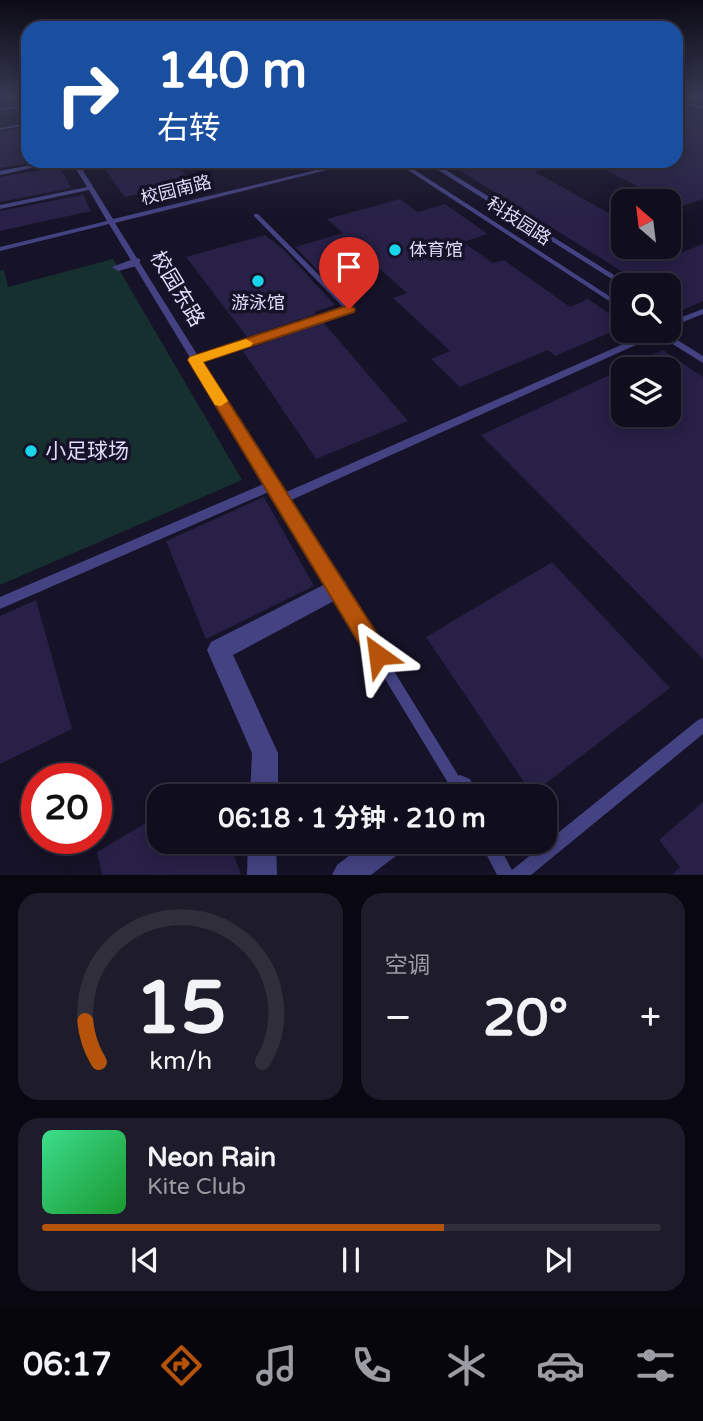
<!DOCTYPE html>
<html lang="zh">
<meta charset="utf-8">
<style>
body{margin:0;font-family:"Varela Round","Noto Sans SC",sans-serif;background:#1e1c2a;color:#f1f3f6;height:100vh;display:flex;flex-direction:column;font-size:26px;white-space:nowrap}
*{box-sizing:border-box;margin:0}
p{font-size:23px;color:#9c9ca4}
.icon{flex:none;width:38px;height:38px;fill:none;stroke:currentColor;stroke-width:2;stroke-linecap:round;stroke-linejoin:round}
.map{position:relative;height:875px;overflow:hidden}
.panel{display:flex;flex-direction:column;gap:18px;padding:18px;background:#090810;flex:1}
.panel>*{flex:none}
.top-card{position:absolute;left:21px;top:21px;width:662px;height:147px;border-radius:21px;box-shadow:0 4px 18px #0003,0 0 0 2px #302e3b;background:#1a4fa0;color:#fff;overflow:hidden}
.needle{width:46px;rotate:332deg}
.tools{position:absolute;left:611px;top:189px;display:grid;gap:14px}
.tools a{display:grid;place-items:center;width:70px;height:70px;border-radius:14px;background:#100e1d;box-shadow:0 4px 18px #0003,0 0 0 2px #302e3b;font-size:35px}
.speed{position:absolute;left:21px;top:763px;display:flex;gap:14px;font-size:35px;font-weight:700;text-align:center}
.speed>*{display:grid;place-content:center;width:91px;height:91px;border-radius:50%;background:#100e1d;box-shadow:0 4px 18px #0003,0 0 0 2px #302e3b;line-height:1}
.speed .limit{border:10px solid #d22;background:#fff;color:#111}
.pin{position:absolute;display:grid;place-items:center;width:60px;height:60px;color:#fff;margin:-72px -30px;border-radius:50% 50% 50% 0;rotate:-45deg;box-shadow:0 0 7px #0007}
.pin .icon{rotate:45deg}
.me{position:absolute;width:77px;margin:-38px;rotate:329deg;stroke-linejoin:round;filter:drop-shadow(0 0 5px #0008)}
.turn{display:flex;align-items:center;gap:24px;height:147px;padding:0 21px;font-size:32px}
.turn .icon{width:91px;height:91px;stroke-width:2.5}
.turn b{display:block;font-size:49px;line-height:60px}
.big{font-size:52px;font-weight:700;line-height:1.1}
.panel .widget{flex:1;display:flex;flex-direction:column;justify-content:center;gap:10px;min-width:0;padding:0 24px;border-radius:21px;background:#1e1c2a}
.panel .dial{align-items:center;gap:0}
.dial svg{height:182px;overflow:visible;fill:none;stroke:#302e3b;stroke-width:7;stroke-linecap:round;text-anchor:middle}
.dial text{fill:#f1f3f6;stroke:none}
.song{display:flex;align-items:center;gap:21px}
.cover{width:84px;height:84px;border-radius:10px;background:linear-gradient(135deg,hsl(150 70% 55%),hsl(130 70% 35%))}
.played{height:7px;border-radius:4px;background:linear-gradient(90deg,#b45309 65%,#302e3b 65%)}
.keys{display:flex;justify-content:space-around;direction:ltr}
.heat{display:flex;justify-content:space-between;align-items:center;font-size:38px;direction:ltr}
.panel .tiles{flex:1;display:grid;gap:18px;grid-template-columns:1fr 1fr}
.widget:last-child{grid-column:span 2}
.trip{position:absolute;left:147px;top:784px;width:410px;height:70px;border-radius:21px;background:#100e1d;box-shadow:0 4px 18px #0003,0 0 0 2px #302e3b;font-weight:700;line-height:70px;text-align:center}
.menu{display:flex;height:112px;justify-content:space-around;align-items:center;background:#06060c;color:#9c9ca4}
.menu .icon{width:49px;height:49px}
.menu .active{color:#b45309}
.menu b{font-size:32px;color:#f1f3f6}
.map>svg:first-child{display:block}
.green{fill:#163030}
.building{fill:#282046;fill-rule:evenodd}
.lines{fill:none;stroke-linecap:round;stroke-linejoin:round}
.service{fill:#444282;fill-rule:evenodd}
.minor{fill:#444282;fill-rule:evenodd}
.route{fill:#b45309;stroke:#753606;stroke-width:2}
.slow{fill:#f59e0b}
.poi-dot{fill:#19d4ea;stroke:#161227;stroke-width:2.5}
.labels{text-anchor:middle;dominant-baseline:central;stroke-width:7;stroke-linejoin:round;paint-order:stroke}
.far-street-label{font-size:18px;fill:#dfdcfc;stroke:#161227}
.far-poi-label{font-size:18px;fill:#dfdcfc;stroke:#161227;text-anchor:start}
.street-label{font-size:21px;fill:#dfdcfc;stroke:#161227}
.poi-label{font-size:21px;fill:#dfdcfc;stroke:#161227;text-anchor:start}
</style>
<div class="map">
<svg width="703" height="875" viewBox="0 0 703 875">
<rect width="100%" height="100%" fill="#161227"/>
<polygon class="green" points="113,259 242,480 0,585 0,271 4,270 8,287"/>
<g class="building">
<polygon points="676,105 703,114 703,199 679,207 599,167 621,161 676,161"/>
<polygon points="28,128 28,163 0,168 0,132"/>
<polygon points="141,161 173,161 191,181 125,197 105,169"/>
<polygon points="475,161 559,161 559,165 535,172 623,221 623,247 669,247 680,253 703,244 703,301 683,310 668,301 668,285 644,285 454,167"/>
<polygon points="60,167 71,188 0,202 0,177"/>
<polygon points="83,195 91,211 0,231 0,211"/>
<polygon points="400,199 418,212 445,204 488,234 463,242 493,263 504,260 570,307 588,299 623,323 623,327 555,356 548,350 460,387 431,359 450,351 393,298 407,293 380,269 332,285 295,247 343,233 327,219"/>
<polygon points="265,235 284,250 335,305 314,312 316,314 247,337 186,257"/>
<polygon points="323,322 408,421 316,459 243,351"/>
<path d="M663,350L703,377V659L481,435ZM623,369H668V415H623Z"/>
<polygon points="264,497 314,586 206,639 166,541"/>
<polygon points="552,562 670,688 532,794 426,637"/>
<polygon points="36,600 72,729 0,764 0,616"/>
<polygon points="703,802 703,875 672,875 680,867 659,840"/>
<polygon points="159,815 159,842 229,842 241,875 102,875 97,852"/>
</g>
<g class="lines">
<g class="service">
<polygon points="676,100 703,107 703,109 676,102"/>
<polygon points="28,104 28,106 0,111 0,109"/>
<polygon points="28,123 28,125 0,130 0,128"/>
<polygon points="52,161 63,161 0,175 0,171"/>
<polygon points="71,161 77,161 113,219 353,161 363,161 115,223 198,356 344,308 254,216 254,214 258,214 353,309 201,361 284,493 653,331 663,331 703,356 703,363 658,335 289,501 471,796 456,796 271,491 0,609 0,597 266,483 109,224 0,251 0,247 107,221 89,190 0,209 0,205 87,187"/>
<polygon points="394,161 401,161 623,305 623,310"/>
<polygon points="435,161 441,161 443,168 630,285 623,286 438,170"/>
<polygon points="703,309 703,314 668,328 668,323 675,320 668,316 668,310 682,317"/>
<polygon points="703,718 703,734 531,875 497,875 480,842 497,842 512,870 698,720"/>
</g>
<g class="minor">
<polygon points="136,258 140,259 140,265 118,271 112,267"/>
<polygon points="337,578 345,581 348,588 345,595 233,655 278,753 278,796 250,796 252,753 207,650 211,642"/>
<polygon points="460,775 470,779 474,789 471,796 437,796 441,786"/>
<polygon points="248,842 276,842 277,875 247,875"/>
<polygon points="367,842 405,842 401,852 371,875 332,875 337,865"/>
</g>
</g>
<linearGradient id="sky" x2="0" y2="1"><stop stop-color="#0c0a15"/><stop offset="0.44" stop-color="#363952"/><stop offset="1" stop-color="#363952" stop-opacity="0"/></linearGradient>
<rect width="703" height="218" fill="url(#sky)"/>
<polygon class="route" points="349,305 355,309 354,312 203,362 386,648 389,655 386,663 378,666 371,663 188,360 190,357"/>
<polygon class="slow" points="246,339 253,343 251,346 203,362 228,401 221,406 215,405 188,360 190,357"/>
<g class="poi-dot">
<circle cx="395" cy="250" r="7"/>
<circle cx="258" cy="281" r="7"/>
<circle cx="31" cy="451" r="7"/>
</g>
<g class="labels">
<g class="far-street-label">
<text transform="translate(176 190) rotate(-14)">校园南路</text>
<text transform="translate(519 221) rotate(33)">科技园路</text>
</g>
<g class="far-poi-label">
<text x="409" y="250">体育馆</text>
<text x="258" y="303" text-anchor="middle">游泳馆</text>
</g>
<g class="street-label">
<text transform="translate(177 289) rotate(59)">校园东路</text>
</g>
<g class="poi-label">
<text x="45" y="451">小足球场</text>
</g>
</g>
</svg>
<div class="tools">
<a><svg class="needle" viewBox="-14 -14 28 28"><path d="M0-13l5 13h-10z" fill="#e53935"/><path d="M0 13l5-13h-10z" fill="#9c9ca4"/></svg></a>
<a><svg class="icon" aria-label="search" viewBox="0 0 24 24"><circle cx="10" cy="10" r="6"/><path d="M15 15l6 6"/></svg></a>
<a><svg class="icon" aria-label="layers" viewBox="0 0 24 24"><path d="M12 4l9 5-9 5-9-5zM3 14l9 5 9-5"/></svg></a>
</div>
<div class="speed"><div class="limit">20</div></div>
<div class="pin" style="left:349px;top:309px;background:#d93025"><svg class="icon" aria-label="arrive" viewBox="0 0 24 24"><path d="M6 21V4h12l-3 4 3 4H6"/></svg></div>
<svg class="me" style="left:378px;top:655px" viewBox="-20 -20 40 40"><path d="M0-17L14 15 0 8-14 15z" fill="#b45309" stroke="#fff" stroke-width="4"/></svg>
<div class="trip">06:18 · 1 分钟 · 210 m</div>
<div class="top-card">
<div class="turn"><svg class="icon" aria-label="right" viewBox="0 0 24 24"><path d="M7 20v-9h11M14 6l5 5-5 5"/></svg><div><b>140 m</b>右转</div></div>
</div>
</div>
<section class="panel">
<div class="tiles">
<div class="widget dial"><svg viewBox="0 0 100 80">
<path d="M14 69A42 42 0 1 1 86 69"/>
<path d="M14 69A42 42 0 0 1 8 51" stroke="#b45309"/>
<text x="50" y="56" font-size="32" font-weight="700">15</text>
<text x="50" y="72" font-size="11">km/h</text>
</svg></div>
<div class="widget"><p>空调</p>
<div class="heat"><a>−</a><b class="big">20°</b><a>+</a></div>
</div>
<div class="widget">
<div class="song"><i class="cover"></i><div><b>Neon Rain</b><p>Kite Club</p></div></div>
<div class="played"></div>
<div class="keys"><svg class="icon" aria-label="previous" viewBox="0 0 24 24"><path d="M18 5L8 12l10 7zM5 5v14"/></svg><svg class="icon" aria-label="pause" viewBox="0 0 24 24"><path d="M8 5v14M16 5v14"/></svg><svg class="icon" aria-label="next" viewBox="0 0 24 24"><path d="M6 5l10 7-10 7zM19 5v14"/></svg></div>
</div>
</div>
</section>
<nav class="menu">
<b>06:17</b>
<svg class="icon active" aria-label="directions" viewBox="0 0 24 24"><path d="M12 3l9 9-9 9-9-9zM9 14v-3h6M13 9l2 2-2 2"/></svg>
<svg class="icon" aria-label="music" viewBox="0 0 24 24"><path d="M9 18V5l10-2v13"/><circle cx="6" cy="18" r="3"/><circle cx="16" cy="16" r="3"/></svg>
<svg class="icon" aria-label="phone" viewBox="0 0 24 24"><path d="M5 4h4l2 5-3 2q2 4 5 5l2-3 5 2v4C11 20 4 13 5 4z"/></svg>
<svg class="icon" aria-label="climate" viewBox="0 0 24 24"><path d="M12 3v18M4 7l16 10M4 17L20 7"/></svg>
<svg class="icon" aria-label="car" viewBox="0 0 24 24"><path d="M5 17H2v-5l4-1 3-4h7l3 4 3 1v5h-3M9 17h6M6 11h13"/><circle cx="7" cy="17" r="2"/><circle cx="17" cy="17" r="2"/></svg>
<svg class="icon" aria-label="filters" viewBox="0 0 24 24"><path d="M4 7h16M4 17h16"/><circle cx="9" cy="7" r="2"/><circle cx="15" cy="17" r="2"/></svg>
</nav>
